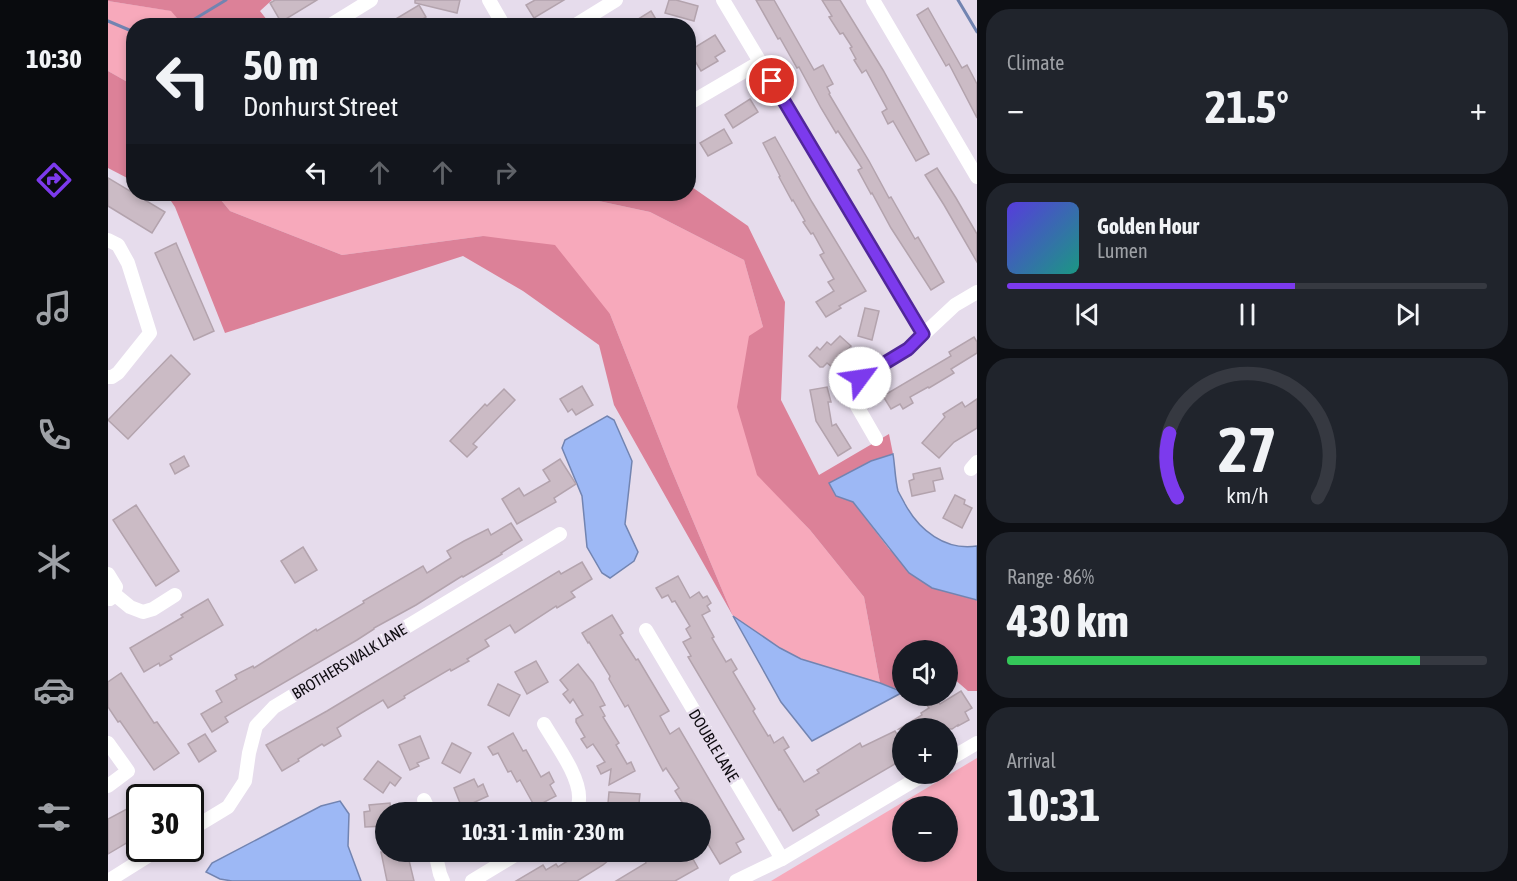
<!DOCTYPE html>
<meta charset="utf-8">
<style>
body{margin:0;font-family:"Asap Condensed",sans-serif;background:#20242c;color:#f1f3f6;height:100vh;display:flex;flex-direction:column;font-size:22px;white-space:nowrap}
*{box-sizing:border-box;margin:0}
p{font-size:20px;color:#9ea1a6}
.icon{flex:none;width:33px;height:33px;fill:none;stroke:currentColor;stroke-width:2;stroke-linecap:round;stroke-linejoin:round}
.map{position:relative;flex:1;overflow:hidden}
.panel{display:flex;flex-direction:column;gap:9px;padding:9px;background:#0d0f14;width:540px}
.panel>*{flex:none}
.banner{position:absolute;left:18px;top:18px;width:570px;height:183px;border-radius:24px;box-shadow:0 3px 9px #0003;background:#171b24;color:#f1f3f6;overflow:hidden}
.controls{position:absolute;left:784px;top:640px;display:grid;gap:12px}
.controls a{display:grid;place-items:center;width:66px;height:66px;border-radius:50%;background:#171b24;box-shadow:0 3px 9px #0003;font-size:30px}
.speed{position:absolute;left:18px;top:784px;display:flex;gap:12px;font-size:30px;font-weight:700;text-align:center}
.speed>*{display:grid;place-content:center;width:78px;height:78px;border-radius:50%;background:#171b24;box-shadow:0 3px 9px #0003;line-height:1}
.speed .limit{border:3px solid #111;border-radius:9px;background:#fff;color:#111}
.pin{position:absolute;display:grid;place-items:center;width:51px;height:51px;color:#fff;margin:-26px;border:3px solid #fff;border-radius:50%;box-shadow:0 2px 6px #0007}
.me{position:absolute;width:66px;margin:-33px;rotate:59deg;stroke-linejoin:round;filter:drop-shadow(0 0 4px #0008)}
.turn{display:flex;align-items:center;gap:21px;height:126px;padding:0 18px;font-size:27px}
.turn .icon{width:78px;height:78px;stroke-width:2.5}
.turn b{display:block;font-size:42px;line-height:51px}
.lanes{display:flex;align-items:center;height:57px;padding:0 18px;background:#0003;justify-content:center;gap:30px;direction:ltr}
.lanes .off{opacity:.35}
.big{font-size:45px;font-weight:700;line-height:1.1}
.panel .tile{flex:1;display:flex;flex-direction:column;justify-content:center;gap:9px;min-width:0;padding:0 21px;border-radius:24px;background:#20242c}
.panel .dial{align-items:center;gap:0}
.dial svg{height:156px;overflow:visible;fill:none;stroke:#363941;stroke-width:7;stroke-linecap:round;text-anchor:middle}
.dial text{fill:#f1f3f6;stroke:none}
.song{display:flex;align-items:center;gap:18px}
.cover{width:72px;height:72px;border-radius:9px;background:linear-gradient(135deg,hsl(250 70% 55%),hsl(170 70% 35%))}
.played{height:6px;border-radius:3px;background:linear-gradient(90deg,#7c3aed 60%,#363941 60%)}
.keys{display:flex;justify-content:space-around;direction:ltr}
.heat{display:flex;justify-content:space-between;align-items:center;font-size:33px;direction:ltr}
.charge{height:9px;border-radius:4px;background:linear-gradient(90deg,#34c759 86%,#363941 0)}
.trip{position:absolute;left:267px;top:802px;width:336px;height:60px;border-radius:30px;background:#171b24;box-shadow:0 3px 9px #0003;font-weight:700;line-height:60px;text-align:center}
main{display:flex;flex:1;min-height:0}
.tab-bar{display:flex;flex-direction:column;width:108px;justify-content:space-around;align-items:center;background:#090b0e;color:#9ea1a6}
.tab-bar .icon{width:42px;height:42px}
.tab-bar .on{color:#7c3aed}
.tab-bar b{font-size:27px;color:#f1f3f6}
.map>svg:first-child{display:block}
.green{fill:#f7a9bb;fill-rule:evenodd}
.forest{fill:#dc8198}
.water{fill:#9db8f5;stroke:#7284b1;stroke-width:1.5}
.lines{fill:none;stroke-linecap:round;stroke-linejoin:round}
.stream{stroke:#7284b1;stroke-width:3}
.building{fill:#cbbbc5;stroke:#b3a3ad;stroke-width:1.5}
.minor{stroke:#fff;stroke-width:14}
.route-casing{stroke:#51269a;stroke-width:15}
.route{stroke:#7c3aed;stroke-width:10}
.labels{text-anchor:middle;dominant-baseline:central;stroke-width:5;stroke-linejoin:round;paint-order:stroke}
.street-label{font-size:16px;fill:#0f0c11;stroke:#e6dcec}
</style>
<main>
<nav class="tab-bar">
<b>10:30</b>
<svg class="icon on" aria-label="directions" viewBox="0 0 24 24"><path d="M12 3l9 9-9 9-9-9zM9 14v-3h6M13 9l2 2-2 2"/></svg>
<svg class="icon" aria-label="music" viewBox="0 0 24 24"><path d="M9 18V5l10-2v13"/><circle cx="6" cy="18" r="3"/><circle cx="16" cy="16" r="3"/></svg>
<svg class="icon" aria-label="phone" viewBox="0 0 24 24"><path d="M5 4h4l2 5-3 2q2 4 5 5l2-3 5 2v4C11 20 4 13 5 4z"/></svg>
<svg class="icon" aria-label="climate" viewBox="0 0 24 24"><path d="M12 3v18M4 7l16 10M4 17L20 7"/></svg>
<svg class="icon" aria-label="car" viewBox="0 0 24 24"><path d="M5 17H2v-5l4-1 3-4h7l3 4 3 1v5h-3M9 17h6M6 11h13"/><circle cx="7" cy="17" r="2"/><circle cx="17" cy="17" r="2"/></svg>
<svg class="icon" aria-label="filters" viewBox="0 0 24 24"><path d="M4 7h16M4 17h16"/><circle cx="9" cy="7" r="2"/><circle cx="15" cy="17" r="2"/></svg>
</nav>
<div class="map">
<svg width="869" height="881" viewBox="0 0 869 881">
<rect width="100%" height="100%" fill="#e6dcec"/>
<g class="green">
<polygon points="0,1 64,11 75,25 26,26 25,87 23,84 0,71"/>
<polygon points="108,194 458,194 542,212 636,260 655,327 649,474 702,530 756,597 772,683 693,659 672,648 625,616 562,466 502,314 375,236 234,255 122,211"/>
<path d="M869,758V881H663ZM795,807H840V852H795Z"/>
</g>
<g class="forest">
<polygon points="0,0 164,0 152,11 163,25 75,25 63,11 0,1"/>
<polygon points="0,71 23,84 25,87 25,181 0,168"/>
<polygon points="581,185 640,226 677,302 673,400 711,475 781,434 785,454 763,461 728,496 745,502 781,549 824,588 869,600 869,691 860,691 845,678 840,681 840,651 795,651 795,691 772,683 756,597 702,530 649,475 629,407 641,336 655,327 636,260 542,212 458,194 580,194"/>
<polygon points="52,194 108,194 122,211 234,255 375,236 447,245 502,314 562,466 625,616 506,405 491,345 415,291 355,256 117,333 67,207 61,198"/>
</g>
<g class="water">
<polygon points="499,416 506,420 524,461 517,524 530,552 526,561 502,578 494,573 479,547 474,496 454,448 457,440"/>
<path d="M785,454C787,466 787,479 790,491C792,495 795,500 797,504C811,530 837,551 869,546V600L824,588L801,573L745,502L728,496L721,483L763,461Z"/>
<polygon points="625,616 672,648 693,659 772,683 795,692 704,741 673,702"/>
<polygon points="232,801 241,814 240,846 253,881 124,881 112,879 98,872 104,863 213,806"/>
</g>
<g class="lines">
<g class="stream">
<polyline points="850,0 869,32"/>
<polyline points="0,21 26,32"/>
<polyline points="75,26 118,0"/>
</g>
</g>
<g class="building">
<polygon points="167,0 209,0 173,22 162,3"/>
<polygon points="307,0 352,0 349,13 307,3"/>
<polygon points="427,0 456,0 426,18 418,5"/>
<polygon points="561,0 568,0 590,6 586,21 557,13"/>
<polygon points="648,0 666,0 706,70 715,65 725,84 719,87 722,93 721,94 761,161 781,198 783,197 807,239 810,237 836,282 823,290 783,228 764,193 763,194 750,170 754,168 730,131 728,133 713,108 691,67 689,68 672,38 670,39"/>
<polygon points="714,0 732,0 775,70 821,154 808,161 785,121 780,124 774,112 779,109 758,70 754,73 746,60 748,59 742,48 744,47 735,33 732,34 721,17 724,16"/>
<polygon points="311,5 318,17 304,26 276,26"/>
<polygon points="820,8 854,68 859,65 869,84 869,118 841,64 838,66 809,15"/>
<polygon points="543,11 552,26 519,26"/>
<polygon points="607,35 617,51 607,57 610,61 593,71 581,51"/>
<polygon points="642,99 650,112 625,128 617,115"/>
<polygon points="616,129 624,143 600,156 592,143"/>
<polygon points="667,137 704,202 758,291 731,306 733,308 718,317 708,302 726,291 720,282 726,279 712,255 716,253 705,233 703,234 695,222 697,221 685,200 684,201 671,177 672,176 655,143"/>
<polygon points="829,168 848,198 869,234 869,262 836,205 817,175"/>
<polygon points="0,178 57,212 44,233 0,206"/>
<polygon points="68,243 106,331 86,340 47,253"/>
<polygon points="757,308 771,311 764,340 750,336"/>
<polygon points="732,336 743,346 724,367 719,363 715,367 712,367 701,356 709,347 712,350 719,342 723,345"/>
<polygon points="866,337 869,342 869,353 843,369 846,373 821,388 820,387 802,397 805,403 795,409 792,404 783,409 775,396 843,356 841,352"/>
<polygon points="63,355 82,374 20,439 0,420"/>
<polygon points="474,386 485,405 468,415 464,409 460,412 452,399"/>
<polygon points="719,387 723,402 720,402 724,426 728,424 743,448 730,456 708,421 702,390"/>
<polygon points="396,389 407,400 365,444 369,447 359,457 342,441 377,404 379,406"/>
<polygon points="869,399 869,428 846,442 831,458 814,443 837,417 835,414 854,402 857,407"/>
<polygon points="76,456 81,466 67,474 62,464"/>
<polygon points="452,459 468,484 446,498 448,502 409,524 394,499 411,488 416,496 442,481 435,470"/>
<polygon points="832,468 835,479 825,481 827,491 804,496 801,481 806,479 805,474"/>
<polygon points="847,495 857,500 856,504 864,508 854,528 835,518"/>
<polygon points="28,505 71,571 48,586 5,520"/>
<polygon points="403,523 414,540 393,553 394,554 355,577 354,576 308,605 266,628 266,629 249,640 117,717 120,722 104,732 93,714 114,702 108,691 129,679 127,675 145,666 146,668 208,629 209,631 256,603 255,601 315,566 319,573 343,558 339,551 356,541 380,529 383,535"/>
<polygon points="195,547 209,570 187,583 173,561"/>
<polygon points="474,562 484,579 463,592 467,597 449,608 448,606 407,633 402,625 377,640 381,646 359,659 361,661 343,671 342,669 296,696 297,698 280,708 275,700 250,715 229,728 233,736 216,746 214,744 190,759 191,761 174,771 158,745 219,711 451,571 453,574"/>
<polygon points="570,576 582,598 591,592 595,598 599,596 603,603 599,606 602,611 594,615 606,637 604,638 618,662 623,659 629,669 625,672 647,709 645,711 660,736 662,735 666,743 675,737 681,747 676,750 696,782 711,773 709,770 752,743 754,747 787,731 795,745 795,751 789,754 792,761 708,810 711,815 685,831 672,809 671,810 580,657 583,656 575,642 583,638 578,629 582,626 567,601 564,602 560,595 554,598 548,588"/>
<polygon points="100,599 115,625 62,656 64,659 52,666 51,663 36,672 22,648 75,617 73,615"/>
<polygon points="504,615 515,633 512,635 528,660 530,659 561,711 552,716 562,734 571,728 636,839 628,843 633,852 612,864 592,831 592,813 581,813 567,791 571,788 558,768 555,771 520,705 517,707 501,679 502,676 481,642 480,643 474,633"/>
<polygon points="428,661 440,682 419,694 407,672"/>
<polygon points="470,664 485,683 497,705 492,707 497,716 495,717 511,743 508,745 519,764 523,762 527,771 501,785 503,769 493,774 489,766 497,762 485,744 479,748 473,739 477,737 468,722 468,719 475,715 465,699 462,703 455,694 460,690 452,680"/>
<polygon points="13,673 46,723 49,722 71,753 46,770 12,721 10,722 0,707 0,682"/>
<polygon points="390,684 412,695 401,716 380,705"/>
<polygon points="853,691 864,708 857,712 861,720 850,726 850,725 844,729 791,729 814,715 813,713 821,708 818,704 828,698 832,704"/>
<polygon points="405,733 415,751 418,750 433,777 441,772 446,782 442,785 448,796 427,807 412,780 409,782 403,771 400,772 390,753 385,755 380,747"/>
<polygon points="97,734 108,751 91,762 80,744"/>
<polygon points="312,736 321,758 309,763 311,766 302,770 291,745"/>
<polygon points="344,743 363,753 352,773 334,763"/>
<polygon points="270,761 293,778 287,786 282,782 275,793 256,779"/>
<polygon points="366,779 370,787 375,784 380,796 354,808 346,788"/>
<polygon points="501,792 532,794 530,813 507,813 507,804 500,803"/>
<polygon points="32,802 32,835 0,854 0,819"/>
<polygon points="282,803 283,813 278,813 278,826 257,827 256,812 262,811 261,805"/>
<polygon points="273,852 299,852 306,881 279,881"/>
<polygon points="463,852 510,852 495,865 469,881 408,881 435,865 438,870 448,864 450,867 466,857"/>
<polygon points="551,852 581,852 590,868 567,881 508,881 538,863 537,860"/>
</g>
<g class="lines">
<g class="minor">
<polyline points="381,0 396,26"/>
<polyline points="615,0 815,334"/>
<polyline points="765,0 869,177"/>
<polyline points="221,26 263,0"/>
<polyline points="466,26 508,0"/>
<polyline points="580,104 652,62"/>
<polyline points="0,240 10,245 20,263 42,333 10,373 4,377 0,377"/>
<polyline points="768,439 745,399 745,389 751,378 800,349 847,305 869,292"/>
<polyline points="863,469 869,462"/>
<polyline points="0,574 8,587 2,599"/>
<polyline points="5,593 22,607 35,612 45,609 67,595"/>
<polyline points="538,630 674,859"/>
<path d="M436,724C447,743 473,777 471,800C471,804 468,809 467,813"/>
<polyline points="0,743 20,771 0,786"/>
<polyline points="840,760 869,743"/>
<polyline points="316,800 322,813"/>
<polyline points="82,830 120,807 137,781 141,753 148,726 166,707 452,534"/>
<polyline points="327,852 332,874 335,881"/>
<polyline points="0,881 51,849"/>
<polyline points="364,881 412,852"/>
<polyline points="628,881 674,859 817,774"/>
</g>
</g>
<g class="lines">
<defs>
<polyline id="route" points="664,81 815,334 800,349 752,378"/>
</defs>
<use href="#route" class="route-casing"/>
<use href="#route" class="route"/>
</g>
<g class="labels">
<g class="street-label">
<text transform="translate(241 661) rotate(-31)">BROTHERS WALK LANE</text>
<text transform="translate(606 745) rotate(59)">DOUBLE LANE</text>
</g>
</g>
</svg>
<div class="controls">
<a><svg class="icon" aria-label="sound" viewBox="0 0 24 24"><path d="M4 9h4l5-4v14l-5-4H4zM17 9q2 3 0 6"/></svg></a>
<a>+</a>
<a>−</a>
</div>
<div class="speed"><div class="limit">30</div></div>
<div class="pin" style="left:664px;top:81px;background:#d93025"><svg class="icon" aria-label="arrive" viewBox="0 0 24 24"><path d="M6 21V4h12l-3 4 3 4H6"/></svg></div>
<svg class="me" style="left:752px;top:378px" viewBox="-20 -20 40 40"><circle r="19" fill="#fff"/><path d="M0-13L10 11 0 6-10 11z" fill="#7c3aed"/></svg>
<div class="trip">10:31 · 1 min · 230 m</div>
<div class="banner">
<div class="turn"><svg class="icon" aria-label="left" viewBox="0 0 24 24"><path d="M17 20v-9H6M10 6l-5 5 5 5"/></svg><div><b>50 m</b>Donhurst Street</div></div>
<div class="lanes"><svg class="icon" aria-label="left" viewBox="0 0 24 24"><path d="M17 20v-9H6M10 6l-5 5 5 5"/></svg><svg class="icon off" aria-label="ahead" viewBox="0 0 24 24"><path d="M12 20V5M6 11l6-6 6 6"/></svg><svg class="icon off" aria-label="ahead" viewBox="0 0 24 24"><path d="M12 20V5M6 11l6-6 6 6"/></svg><svg class="icon off" aria-label="right" viewBox="0 0 24 24"><path d="M7 20v-9h11M14 6l5 5-5 5"/></svg></div>
</div>
</div>
<section class="panel">
<div class="tile"><p>Climate</p>
<div class="heat"><a>−</a><b class="big">21.5°</b><a>+</a></div>
</div>
<div class="tile">
<div class="song"><i class="cover"></i><div><b>Golden Hour</b><p>Lumen</p></div></div>
<div class="played"></div>
<div class="keys"><svg class="icon" aria-label="previous" viewBox="0 0 24 24"><path d="M18 5L8 12l10 7zM5 5v14"/></svg><svg class="icon" aria-label="pause" viewBox="0 0 24 24"><path d="M8 5v14M16 5v14"/></svg><svg class="icon" aria-label="next" viewBox="0 0 24 24"><path d="M6 5l10 7-10 7zM19 5v14"/></svg></div>
</div>
<div class="tile dial"><svg viewBox="0 0 100 80">
<path d="M14 69A42 42 0 1 1 86 69"/>
<path d="M14 69A42 42 0 0 1 10 36" stroke="#7c3aed"/>
<text x="50" y="56" font-size="32" font-weight="700">27</text>
<text x="50" y="72" font-size="11">km/h</text>
</svg></div>
<div class="tile"><p>Range · 86%</p><b class="big">430 km</b><div class="charge"></div></div>
<div class="tile"><p>Arrival</p><b class="big">10:31</b></div>
</section>
</main>
